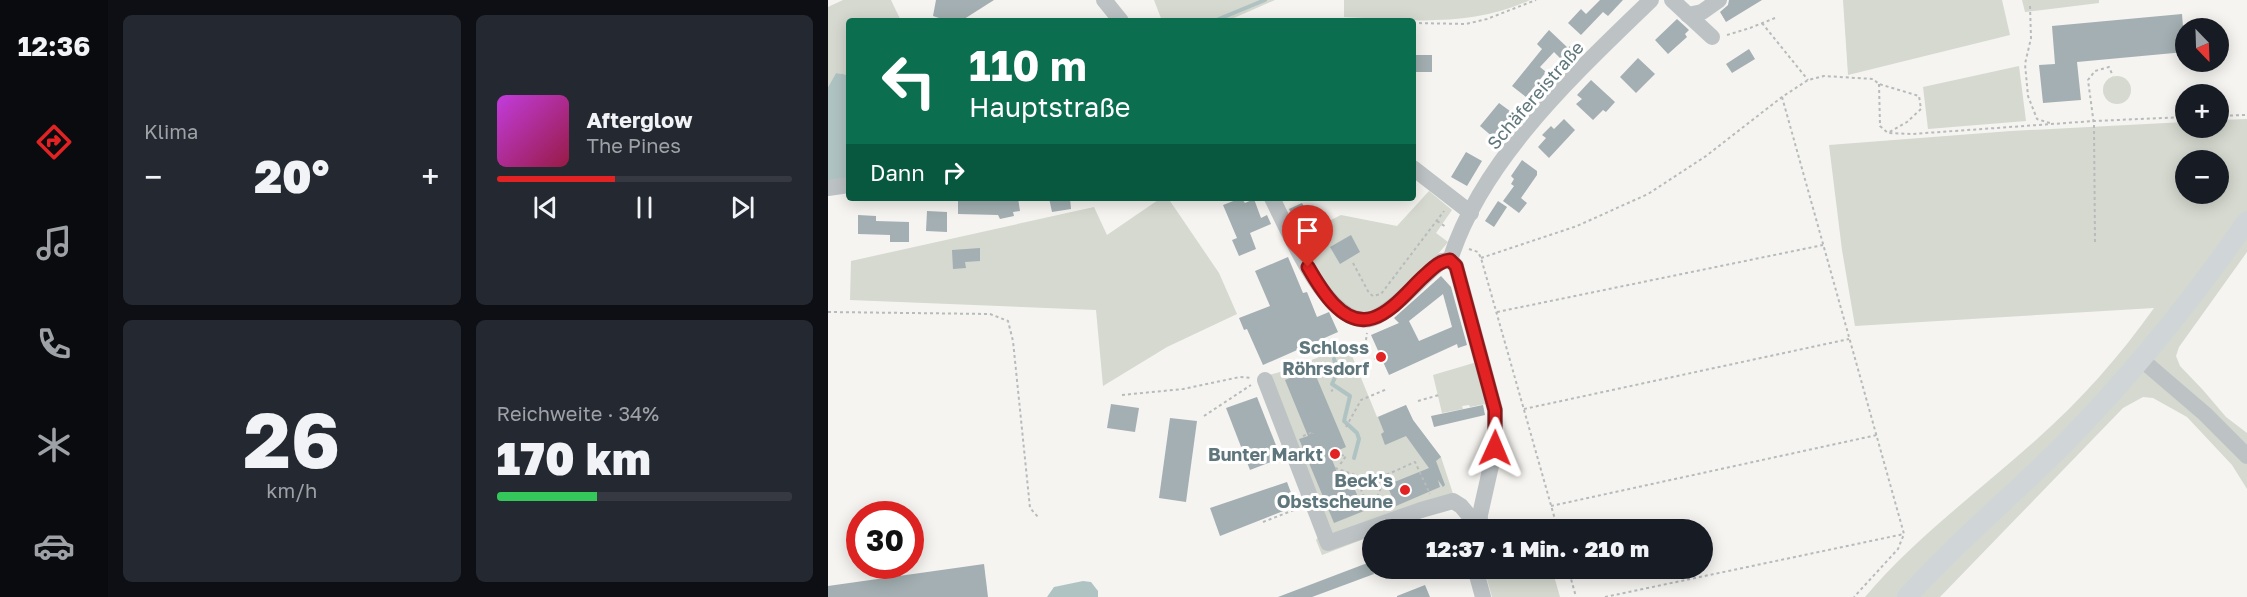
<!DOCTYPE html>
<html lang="de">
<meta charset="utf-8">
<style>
body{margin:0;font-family:"Golos Text",sans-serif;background:#242831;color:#f1f3f6;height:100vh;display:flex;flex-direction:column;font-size:22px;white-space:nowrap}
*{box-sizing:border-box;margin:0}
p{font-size:20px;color:#9ea1a6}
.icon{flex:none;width:33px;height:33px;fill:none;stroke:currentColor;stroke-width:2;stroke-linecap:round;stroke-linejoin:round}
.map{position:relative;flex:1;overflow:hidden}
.details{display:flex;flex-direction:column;gap:15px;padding:15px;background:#0d0f14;width:720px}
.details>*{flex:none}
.banner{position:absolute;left:18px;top:18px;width:570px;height:183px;border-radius:6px;box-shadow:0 3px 15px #0003;background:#0b6e4f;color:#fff;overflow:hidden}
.needle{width:39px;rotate:157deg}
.controls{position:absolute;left:1347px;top:18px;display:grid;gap:12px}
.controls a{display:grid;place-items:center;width:54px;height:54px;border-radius:50%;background:#171b24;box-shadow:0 3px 15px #0003;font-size:30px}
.speed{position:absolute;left:18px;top:501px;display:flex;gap:12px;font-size:30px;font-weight:700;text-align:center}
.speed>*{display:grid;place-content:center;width:78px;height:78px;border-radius:50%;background:#171b24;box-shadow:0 3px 15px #0003;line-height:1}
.speed .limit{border:9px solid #d22;background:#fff;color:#111}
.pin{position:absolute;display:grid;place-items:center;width:51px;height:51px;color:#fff;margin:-62px -26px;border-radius:50% 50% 50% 0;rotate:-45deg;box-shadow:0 0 6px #0007}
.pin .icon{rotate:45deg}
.me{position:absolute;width:66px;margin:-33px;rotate:1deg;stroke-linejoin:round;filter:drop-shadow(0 0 4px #0008)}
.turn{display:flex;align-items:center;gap:21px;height:126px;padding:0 24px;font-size:27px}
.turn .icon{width:78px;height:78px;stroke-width:2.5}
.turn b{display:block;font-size:42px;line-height:51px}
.then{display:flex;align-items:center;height:57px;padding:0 24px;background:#0003;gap:12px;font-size:22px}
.big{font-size:45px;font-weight:800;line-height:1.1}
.details .widget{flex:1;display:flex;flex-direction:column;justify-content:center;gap:9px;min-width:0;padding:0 21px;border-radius:9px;background:#242831}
.details .dial{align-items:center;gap:0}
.dial b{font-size:78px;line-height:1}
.song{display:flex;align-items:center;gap:18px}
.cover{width:72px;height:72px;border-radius:9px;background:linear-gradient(135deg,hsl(290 70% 55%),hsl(340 70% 35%))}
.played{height:6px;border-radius:3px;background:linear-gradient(90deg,#e32224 40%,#363941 40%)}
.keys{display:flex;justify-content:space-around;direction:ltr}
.heat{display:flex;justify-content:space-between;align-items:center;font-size:33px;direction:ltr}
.charge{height:9px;border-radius:4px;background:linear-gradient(90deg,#34c759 34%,#363941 0)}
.details .tiles{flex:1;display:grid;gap:15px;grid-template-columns:repeat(2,1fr)}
.trip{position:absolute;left:534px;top:519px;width:351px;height:60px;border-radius:30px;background:#171b24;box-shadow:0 3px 15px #0003;font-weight:800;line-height:60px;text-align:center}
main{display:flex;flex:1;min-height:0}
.tab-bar{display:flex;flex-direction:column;width:108px;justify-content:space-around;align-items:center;background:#090b0e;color:#9ea1a6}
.tab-bar .icon{width:42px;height:42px}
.tab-bar .on{color:#e32224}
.tab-bar b{font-size:27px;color:#f1f3f6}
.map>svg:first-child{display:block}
.green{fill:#d5d9cf;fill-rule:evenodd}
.water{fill:#b0c3c3}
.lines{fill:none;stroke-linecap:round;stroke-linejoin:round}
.stream{stroke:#b0c3c3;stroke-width:4}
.building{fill:#a3afb2;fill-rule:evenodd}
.path{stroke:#b7bbbc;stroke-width:2;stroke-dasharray:3 3;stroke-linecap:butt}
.minor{stroke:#bdc3c5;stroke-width:16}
.major{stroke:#d0d6d8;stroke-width:20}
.route-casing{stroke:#941617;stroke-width:15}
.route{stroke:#e32224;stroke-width:10}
.poi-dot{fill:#e32224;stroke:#fff;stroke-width:2}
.labels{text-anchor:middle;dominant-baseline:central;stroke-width:6;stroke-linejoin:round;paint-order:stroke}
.street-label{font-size:18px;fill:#5f777c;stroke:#fff}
.poi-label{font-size:18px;font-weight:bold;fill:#5f777c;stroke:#fff;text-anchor:end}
</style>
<main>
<nav class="tab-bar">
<b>12:36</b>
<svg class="icon on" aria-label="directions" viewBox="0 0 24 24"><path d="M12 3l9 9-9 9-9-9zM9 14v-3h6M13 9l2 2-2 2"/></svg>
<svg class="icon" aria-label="music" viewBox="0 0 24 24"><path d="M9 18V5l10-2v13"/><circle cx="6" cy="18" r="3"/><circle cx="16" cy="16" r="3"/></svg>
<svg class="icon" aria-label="phone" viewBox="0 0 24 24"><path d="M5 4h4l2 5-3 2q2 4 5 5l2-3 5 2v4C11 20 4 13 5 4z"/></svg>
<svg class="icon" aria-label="climate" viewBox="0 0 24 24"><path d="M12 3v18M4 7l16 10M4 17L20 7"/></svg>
<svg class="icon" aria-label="car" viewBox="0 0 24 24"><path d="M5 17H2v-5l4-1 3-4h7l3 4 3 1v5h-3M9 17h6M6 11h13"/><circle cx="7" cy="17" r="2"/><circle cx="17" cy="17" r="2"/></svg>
</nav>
<section class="details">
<div class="tiles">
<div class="widget"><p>Klima</p>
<div class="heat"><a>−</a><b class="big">20°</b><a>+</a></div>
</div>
<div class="widget">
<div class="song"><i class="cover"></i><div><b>Afterglow</b><p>The Pines</p></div></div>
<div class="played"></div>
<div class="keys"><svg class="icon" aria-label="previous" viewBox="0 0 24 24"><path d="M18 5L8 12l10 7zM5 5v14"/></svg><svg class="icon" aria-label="pause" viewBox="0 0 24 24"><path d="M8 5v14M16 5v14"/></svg><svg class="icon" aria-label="next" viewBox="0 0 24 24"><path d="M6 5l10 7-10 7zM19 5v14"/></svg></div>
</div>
<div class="widget dial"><b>26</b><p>km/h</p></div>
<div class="widget"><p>Reichweite · 34%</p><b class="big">170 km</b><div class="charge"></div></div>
</div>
</section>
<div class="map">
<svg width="1419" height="597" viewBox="0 0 1419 597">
<rect width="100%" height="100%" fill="#f5f4f0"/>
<g class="green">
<polygon points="15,0 63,0 73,21 21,21 21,75 8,73 0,87 0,7"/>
<polygon points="326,0 447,0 399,21 334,21"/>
<path d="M516,0H702C643,28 579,20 516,17Z"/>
<polygon points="1015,0 1174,0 1182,35 1020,75"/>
<polygon points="1194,0 1271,0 1271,3 1197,12"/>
<polygon points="1191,66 1198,121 1100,129 1095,87"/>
<circle cx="1289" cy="90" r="14"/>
<path d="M1419,119V252L1351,347L1348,356L1352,366L1375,390L1398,417L1419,433V489L1404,465L1359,417L1325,398L1315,397L1295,408L1112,597H1037C1087,538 1150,492 1208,440C1252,401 1292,356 1326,308L1027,326L1014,250L1001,145L1183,131L1357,122L1358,128H1390L1391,120ZM1358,160H1390V194H1358Z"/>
<path d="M601,191L624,210L608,233L620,242C605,261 570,298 548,309C544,311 530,312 525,311C505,304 480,254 471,236L513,215L569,226Z"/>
<polygon points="333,198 340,198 391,273 409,314 339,347 275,386 268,310 22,300 23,261 266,207 279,235"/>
<polygon points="520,346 549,417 578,405 585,420 613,457 629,506 562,529 544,530 544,536 494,555 488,540 491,536 430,378 452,372"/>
<polygon points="649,362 658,404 642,407 641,405 634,406 635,409 614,413 605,375"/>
<polygon points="656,569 724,569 732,597 664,597"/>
</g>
<g class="water">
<polygon points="8,73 21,75 21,178 0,182 0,87"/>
<polygon points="255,581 263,582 270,591 270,597 219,597 226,587"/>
</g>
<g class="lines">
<g class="stream">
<polyline points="386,21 437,0"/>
<polyline points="506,359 510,371 504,384 522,396 516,421 529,433 531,439 526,458"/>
</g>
</g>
<g class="building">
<polygon points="108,0 166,0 133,21 120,21 105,16"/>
<polygon points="772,0 795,0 780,16 775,12 753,35 740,23 753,9 758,14"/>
<polygon points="901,0 934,0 898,22 892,12 900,5"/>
<polygon points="1354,14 1357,52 1249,62 1253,100 1215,103 1211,65 1227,64 1224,26"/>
<polygon points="849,19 861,30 857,34 859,37 840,54 827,40"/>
<polygon points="721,30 740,48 742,46 749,53 738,64 726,52 712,67 718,72 698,97 684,86 714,49 709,44"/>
<polygon points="921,49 927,59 904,73 898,64"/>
<rect x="587" y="55" width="17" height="17"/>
<polygon points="810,58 827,74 808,93 792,77"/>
<polygon points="763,80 787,102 778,112 775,110 765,120 748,104 754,99 749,95"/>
<polygon points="671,103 686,114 666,138 652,126"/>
<polygon points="736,119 747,130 721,158 710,147 718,138 714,135 723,126 726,129"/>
<polygon points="638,152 654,161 639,186 623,177"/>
<polygon points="694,160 709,171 709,175 693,198 699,203 691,213 675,201 686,186 683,184 686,179 683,176"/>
<polygon points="130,198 190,198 192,211 185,212 186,216 172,219 170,215 130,214"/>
<polygon points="221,198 242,198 243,209 224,212"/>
<polygon points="413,198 417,203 426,199 433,218 439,215 443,224 422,233 428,249 411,256 404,240 409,238 395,205"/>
<polygon points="670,201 679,207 666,227 657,221"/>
<polygon points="474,203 483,222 470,228 461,209"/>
<polygon points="99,211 119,212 119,232 98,231"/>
<polygon points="30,215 48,216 48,221 81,222 81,242 62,242 62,235 30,234"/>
<polygon points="523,235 532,252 512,264 502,247"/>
<polygon points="152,248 152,261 137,262 138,268 125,269 124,250"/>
<polygon points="460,257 475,293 479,292 489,317 501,312 510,332 435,365 419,329 416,330 411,318 442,306 427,271"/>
<path d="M613,276L623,287L639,345L630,348L629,344L561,375L543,335L571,323L566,318ZM615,294L624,327L591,341L581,321Z"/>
<polygon points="485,369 518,447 504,453 506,456 503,457 512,480 515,478 518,486 527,490 536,511 506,523 471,439 480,436 457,380"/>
<polygon points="429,397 453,458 422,470 398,408"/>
<polygon points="283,404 311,408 307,432 279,428"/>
<polygon points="578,405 585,420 613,457 608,461 617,485 615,487 610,480 612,487 568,506 559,485 601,468 578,436 557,445 553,434 556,432 550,417"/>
<polygon points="655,405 657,415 606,427 603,416"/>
<polygon points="342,418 369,421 358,502 331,498"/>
<polygon points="459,482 468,506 392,536 382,508"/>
<polygon points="542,562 546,574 484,597 450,597"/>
<polygon points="156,564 160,597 0,597 0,586"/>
<polygon points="597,585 602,597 569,597 569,596"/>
</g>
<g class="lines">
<g class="path">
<polyline points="1202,6 1203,38 1197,64 1200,96 1209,119 1225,124"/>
<polyline points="499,21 521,21"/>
<polyline points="585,23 638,24 659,19 708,0"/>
<polyline points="934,23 980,80"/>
<polyline points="899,35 922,28 947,18"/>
<polyline points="708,84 711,86 719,76 726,75"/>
<polyline points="1051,84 1052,126 1060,133 1084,134 1266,121 1358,117"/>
<polyline points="954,97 1076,534 1070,549 1026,597"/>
<polyline points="1390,116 1417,115"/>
<polyline points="677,128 686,117 690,117"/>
<polyline points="609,221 618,227"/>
<polyline points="1267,242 1266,125 1260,80 1267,71 1281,67 1285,76"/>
<polyline points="641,249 650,252 653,258 730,530"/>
<polyline points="653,258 749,226 820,194 878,156 954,97 980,80 996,76 1045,79 1051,84 1091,96 1093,109 1079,122 1060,133"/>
<polyline points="525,263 541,293 545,296 553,294 616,211"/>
<polyline points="0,312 162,314 180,321 185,341 202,508 211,518"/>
<polyline points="669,312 995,245"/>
<polyline points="538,340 539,333"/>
<polyline points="546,359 553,357"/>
<polyline points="503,391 505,390"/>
<polyline points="294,395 355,389 412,377 423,378"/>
<polyline points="590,401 611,395"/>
<polyline points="696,409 1021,339"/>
<polyline points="376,416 423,385"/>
<polyline points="518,427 533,400 559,389"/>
<polyline points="475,436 485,432 485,434"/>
<polyline points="507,454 518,456 511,466"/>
<polyline points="507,468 527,475 539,504 548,500 558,475 587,462 602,494"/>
<polyline points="522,488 531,485"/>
<polyline points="723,506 1049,435"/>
<polyline points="626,520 626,530"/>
<polyline points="435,522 471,508"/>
<polyline points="740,568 748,597"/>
<polyline points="777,597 1076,534"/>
</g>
<g class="minor">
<polyline points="276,0 293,21"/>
<polyline points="844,0 884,37"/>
<polyline points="860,15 874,12 891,0"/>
<polyline points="585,168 643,213"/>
<polyline points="0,188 21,185"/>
<path d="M444,198C459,227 503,338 548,317C573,304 592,278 614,261L622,260"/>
<path d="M622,260C654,158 749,72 823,0"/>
<polyline points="622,260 628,266 667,410 667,448 649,528"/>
<polyline points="1314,360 1377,414 1419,456"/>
<polyline points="437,380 500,543 593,510 625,501 633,506 643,518 652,519"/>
<polyline points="647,568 655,597"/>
</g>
<path class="major" d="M1079,597C1129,541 1187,494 1239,441C1306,372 1365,299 1419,221"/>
</g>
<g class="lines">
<defs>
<path id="route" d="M480,267C492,288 515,328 545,318C564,312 581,290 595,277C604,269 611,261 622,260L628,266L667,410V448"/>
</defs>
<use href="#route" class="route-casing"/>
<use href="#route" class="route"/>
</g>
<g class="poi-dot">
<circle cx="553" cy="357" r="6"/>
<circle cx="507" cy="454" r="6"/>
<circle cx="577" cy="490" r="6"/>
</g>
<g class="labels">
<g class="street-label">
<text transform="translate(707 95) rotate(-49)">Schäfereistraße</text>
</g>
<g class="poi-label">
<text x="541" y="347">Schloss<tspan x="541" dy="21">Röhrsdorf</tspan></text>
<text x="495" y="454">Bunter Markt</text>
<text x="565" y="480">Beck's<tspan x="565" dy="21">Obstscheune</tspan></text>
</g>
</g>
</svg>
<div class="controls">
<a><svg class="needle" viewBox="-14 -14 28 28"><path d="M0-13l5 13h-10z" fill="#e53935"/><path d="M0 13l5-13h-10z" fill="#9ea1a6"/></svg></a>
<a>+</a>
<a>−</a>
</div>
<div class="speed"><div class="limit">30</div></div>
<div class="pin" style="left:480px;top:267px;background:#d93025"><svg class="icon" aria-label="arrive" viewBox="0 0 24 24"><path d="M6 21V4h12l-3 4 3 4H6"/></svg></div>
<svg class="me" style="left:667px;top:448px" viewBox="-20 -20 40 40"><path d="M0-17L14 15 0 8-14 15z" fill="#e32224" stroke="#fff" stroke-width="4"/></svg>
<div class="trip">12:37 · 1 Min. · 210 m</div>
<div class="banner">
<div class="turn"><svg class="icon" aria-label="left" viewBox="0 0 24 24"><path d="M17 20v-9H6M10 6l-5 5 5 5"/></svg><div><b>110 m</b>Hauptstraße</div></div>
<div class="then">Dann<svg class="icon" aria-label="right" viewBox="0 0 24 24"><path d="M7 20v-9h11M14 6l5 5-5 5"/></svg></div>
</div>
</div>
</main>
